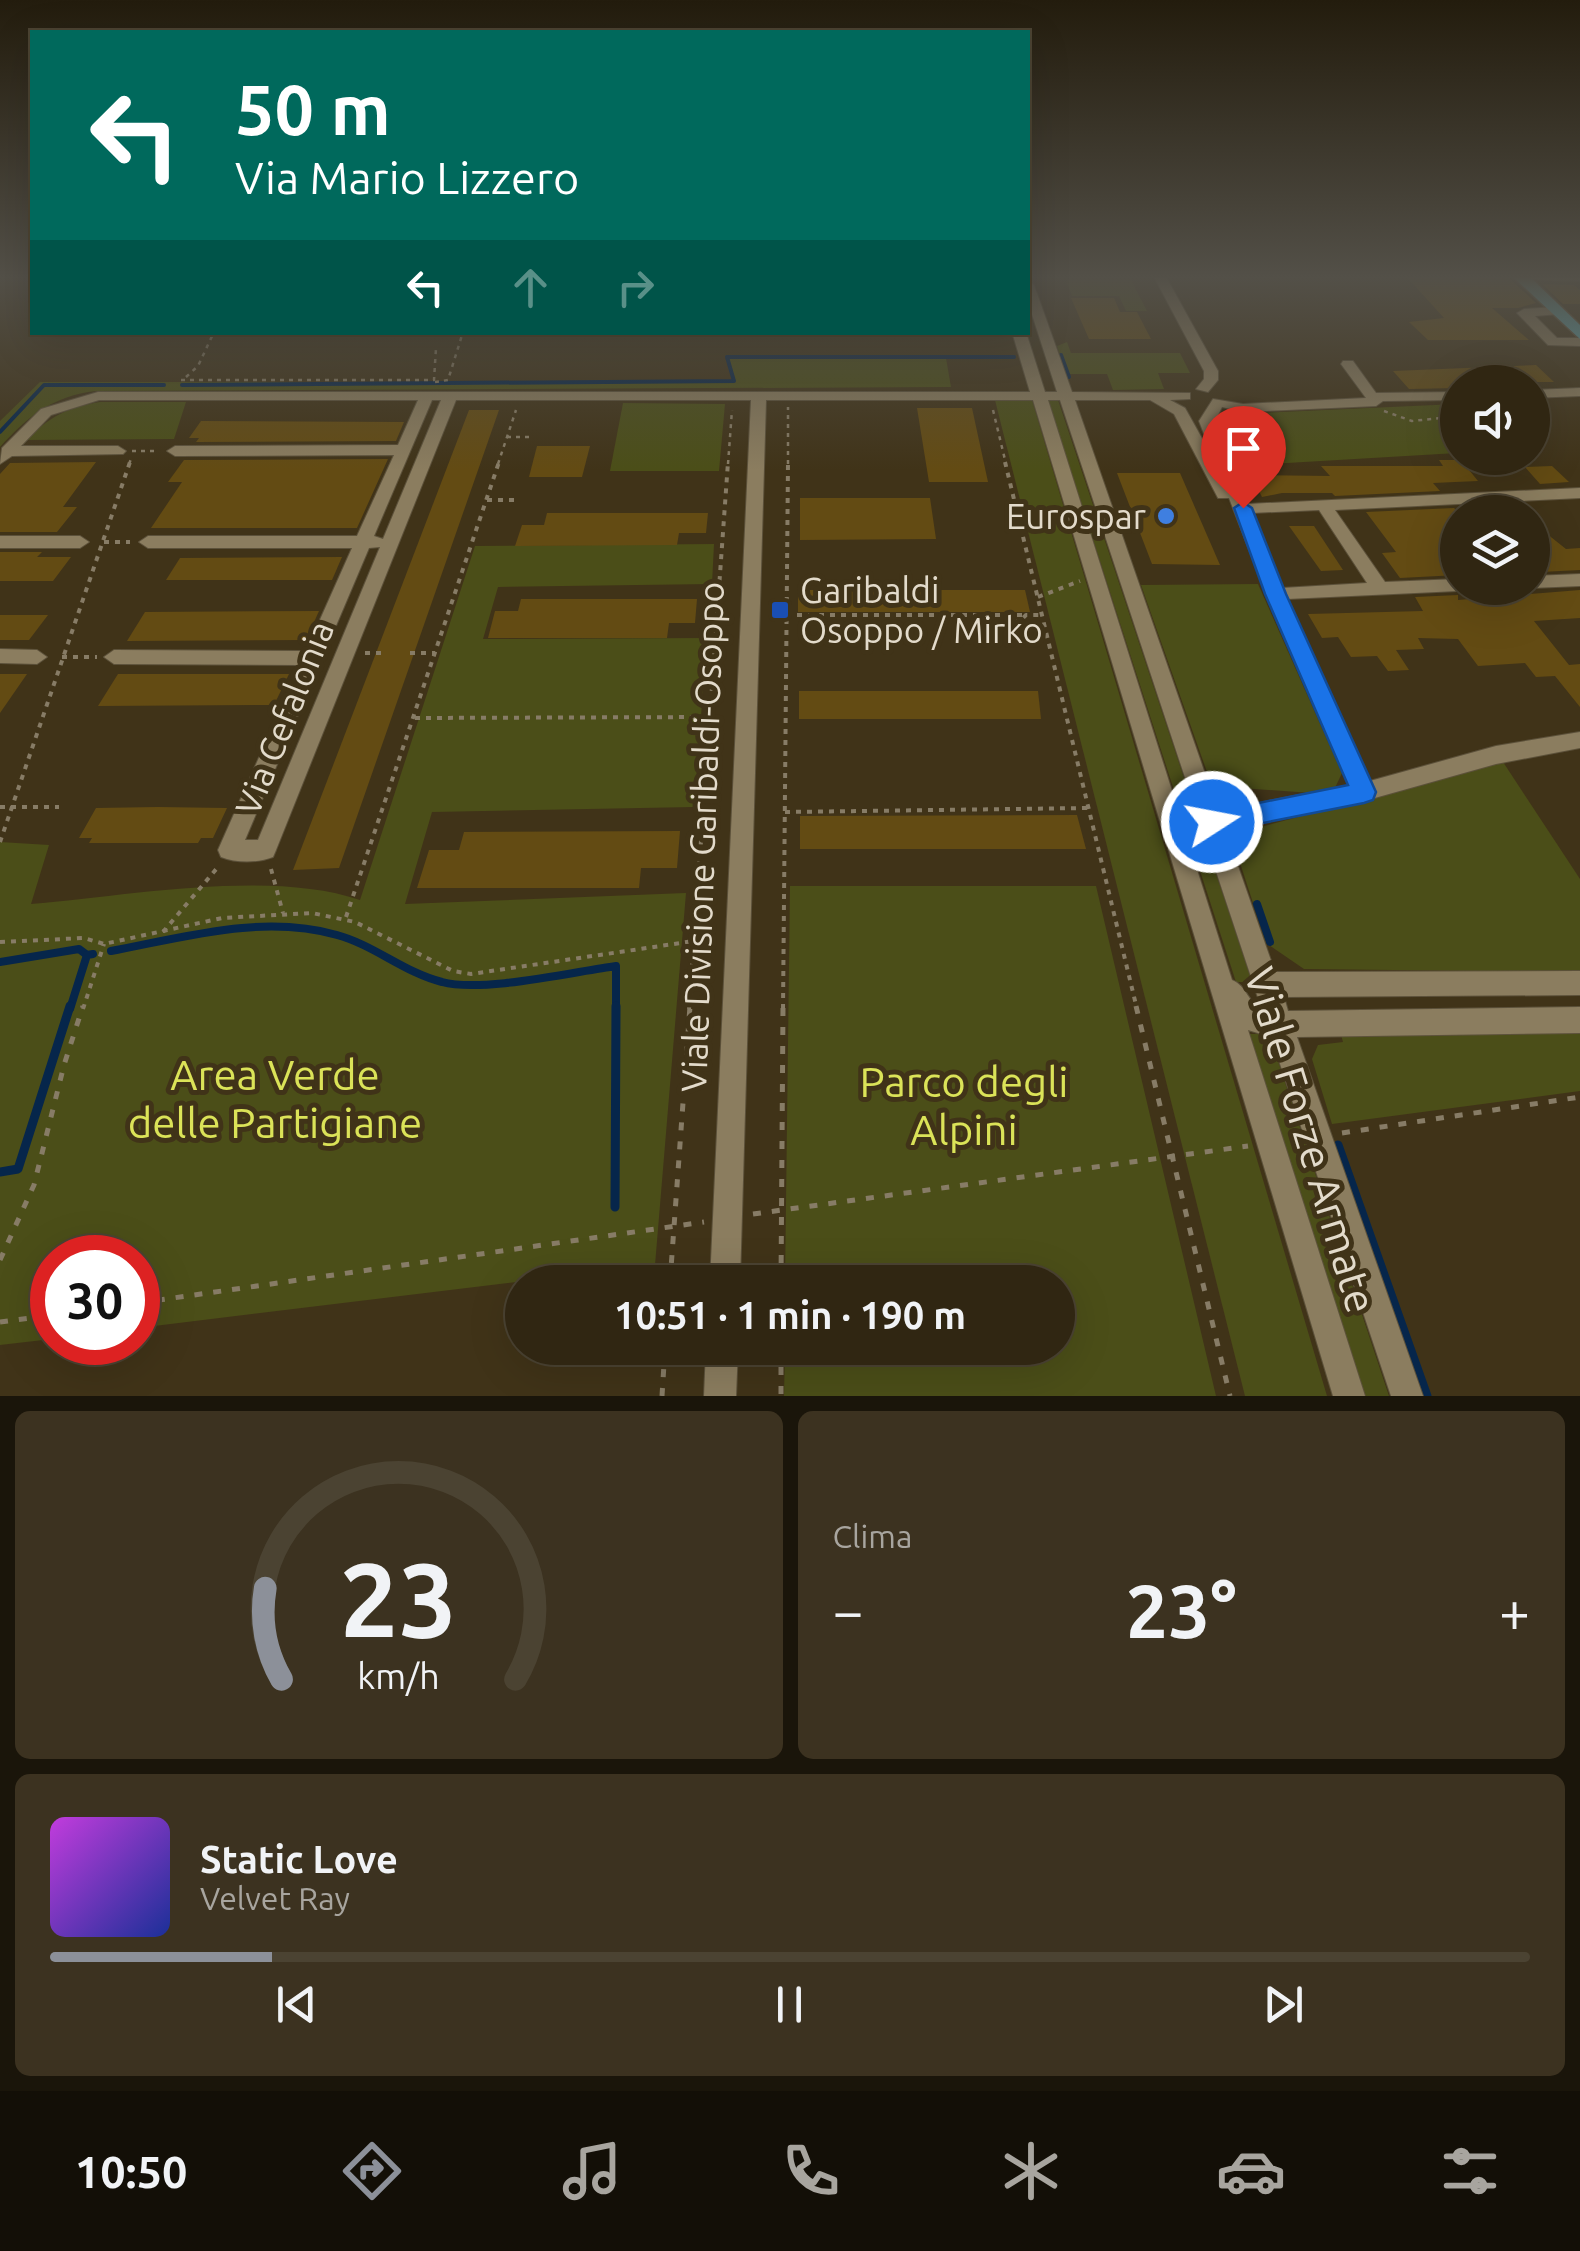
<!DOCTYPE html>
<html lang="it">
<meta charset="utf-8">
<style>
body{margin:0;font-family:Ubuntu,sans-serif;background:#3c3220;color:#f1f3f6;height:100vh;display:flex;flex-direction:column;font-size:38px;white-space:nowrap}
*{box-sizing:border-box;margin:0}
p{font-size:32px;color:#a8a59f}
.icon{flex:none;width:55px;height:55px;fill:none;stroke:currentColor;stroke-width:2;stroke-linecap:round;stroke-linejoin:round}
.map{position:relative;height:1396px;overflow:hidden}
.sheet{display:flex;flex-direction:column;gap:15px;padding:15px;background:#1a150a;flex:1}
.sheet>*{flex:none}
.banner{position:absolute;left:30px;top:30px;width:1000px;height:305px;border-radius:0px;box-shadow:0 10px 40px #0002,0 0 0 2px #4b4332;background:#00695c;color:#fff;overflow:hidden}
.fabs{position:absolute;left:1440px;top:365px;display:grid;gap:20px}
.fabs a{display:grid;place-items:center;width:110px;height:110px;border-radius:50%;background:#302612;box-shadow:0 10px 40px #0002,0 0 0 2px #4b4332;font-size:50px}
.speed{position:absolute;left:30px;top:1235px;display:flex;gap:20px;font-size:50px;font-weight:700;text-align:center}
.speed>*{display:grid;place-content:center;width:130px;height:130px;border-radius:50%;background:#302612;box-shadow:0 10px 40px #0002,0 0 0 2px #4b4332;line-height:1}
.speed .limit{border:15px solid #d22;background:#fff;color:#111}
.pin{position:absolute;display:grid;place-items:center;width:85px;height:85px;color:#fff;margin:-102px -42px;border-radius:50% 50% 50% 0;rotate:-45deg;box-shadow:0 0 10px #0007}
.pin .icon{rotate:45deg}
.me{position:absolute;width:110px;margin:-55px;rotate:79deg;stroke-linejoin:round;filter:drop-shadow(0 0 8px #0008)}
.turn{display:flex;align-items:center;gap:35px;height:210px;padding:0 40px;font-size:45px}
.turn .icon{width:130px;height:130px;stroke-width:2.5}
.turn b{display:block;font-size:70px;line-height:85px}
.lanes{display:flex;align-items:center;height:95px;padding:0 40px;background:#0003;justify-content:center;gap:50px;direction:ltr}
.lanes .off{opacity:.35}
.big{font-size:75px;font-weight:600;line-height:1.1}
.sheet .widget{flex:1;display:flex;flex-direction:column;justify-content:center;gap:15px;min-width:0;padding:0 35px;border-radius:15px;background:#3c3220}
.sheet .dial{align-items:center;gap:0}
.dial svg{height:260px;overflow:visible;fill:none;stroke:#4b4332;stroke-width:7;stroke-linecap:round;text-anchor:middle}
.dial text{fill:#f1f3f6;stroke:none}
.song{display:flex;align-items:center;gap:30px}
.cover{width:120px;height:120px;border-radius:15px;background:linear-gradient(135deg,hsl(290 70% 55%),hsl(230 70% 35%))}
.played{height:10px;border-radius:5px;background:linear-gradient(90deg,#8c9099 15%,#4b4332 15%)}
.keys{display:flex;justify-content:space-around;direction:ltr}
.heat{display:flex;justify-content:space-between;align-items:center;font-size:55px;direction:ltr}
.sheet .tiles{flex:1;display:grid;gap:15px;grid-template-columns:1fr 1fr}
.widget:last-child{grid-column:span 2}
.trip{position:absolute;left:505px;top:1265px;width:570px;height:100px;border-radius:50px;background:#302612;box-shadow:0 10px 40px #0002,0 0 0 2px #4b4332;font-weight:600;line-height:100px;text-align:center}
.tabs{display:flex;height:160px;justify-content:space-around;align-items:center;background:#130f07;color:#a8a59f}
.tabs .icon{width:70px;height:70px}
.tabs .selected{color:#8c9099}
.tabs b{font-size:45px;color:#f1f3f6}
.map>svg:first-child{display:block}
.green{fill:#4b4e18}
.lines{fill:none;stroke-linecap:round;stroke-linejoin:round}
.stream-far2{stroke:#06264b;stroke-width:4}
.stream-far1{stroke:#06264b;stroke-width:8}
.stream{stroke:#06264b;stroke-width:9}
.building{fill:#634b13}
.minor-casing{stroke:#5c513a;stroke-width:2}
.major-casing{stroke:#5c513a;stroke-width:3}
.path-far2{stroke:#877c66;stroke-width:2.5;stroke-dasharray:4 5;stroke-linecap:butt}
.path-far1{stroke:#877c66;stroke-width:4;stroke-dasharray:5 6;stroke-linecap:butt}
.path{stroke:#877c66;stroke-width:5;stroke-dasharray:8 11;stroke-linecap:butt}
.minor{fill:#8b7d5f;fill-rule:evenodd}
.major{fill:#59a9b4;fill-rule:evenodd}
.route{fill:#1a73e8;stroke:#114b97;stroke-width:2.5}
.shop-dot{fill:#3f7fe0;stroke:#403318;stroke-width:4}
.transit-dot{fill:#1a4fb4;stroke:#403318;stroke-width:4}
.labels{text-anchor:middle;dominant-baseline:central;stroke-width:10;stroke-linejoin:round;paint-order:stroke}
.poi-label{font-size:35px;fill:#e3dbcb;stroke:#403318;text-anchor:end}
.street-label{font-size:35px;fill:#e3dbcb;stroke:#403318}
.near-park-label{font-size:42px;fill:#dbe358;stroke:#403318}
.near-street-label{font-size:42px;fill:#e3dbcb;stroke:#403318}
</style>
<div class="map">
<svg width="1580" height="1396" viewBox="0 0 1580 1396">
<rect width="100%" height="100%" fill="#403318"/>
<g class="green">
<polygon points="1066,280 1131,280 1147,311 1126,311 1119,296 1072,296"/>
<polygon points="1067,342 1071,353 1180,353 1190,373 1158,373 1164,389 1113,390 1107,374 1066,374 1057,346"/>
<path d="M729,358H946L951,387L96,391C53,396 28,416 0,447V421L40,382H735Z"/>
<polygon points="995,400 1032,400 1327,1396 1245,1396"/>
<polygon points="1048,400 1058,400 1252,982 1236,982"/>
<path d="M100,402H186L174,439L26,440C49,417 68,407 100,402Z"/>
<polygon points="623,403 725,404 719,471 610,471"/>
<polygon points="1457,404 1457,453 1235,466 1220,427 1227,417 1237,414"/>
<path d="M714,544L712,584L498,587L483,639L707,638L694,807L432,812L405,904L686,893L655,1265L138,1328V1258H52V1339L0,1345V842L49,845L31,904C127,896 270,869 360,900L475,546Z"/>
<polygon points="1258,584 1342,773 1334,790 1325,794 1212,786 1141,585"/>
<polygon points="1503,762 1580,879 1580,972 1304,969 1266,943 1231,835"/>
<polygon points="790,886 1096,886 1216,1396 784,1396 785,1348 1058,1348 1058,1282 785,1282"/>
<polygon points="1340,1031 1580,1031 1580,1091 1332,1124 1312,1059 1318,1045 1343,1042"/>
<polygon points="1248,1034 1269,1034 1389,1396 1363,1396"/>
</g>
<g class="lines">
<g class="stream-far2">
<polyline points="1061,355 1069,377"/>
<polyline points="182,385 734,381 727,357 1014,357"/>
<polyline points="0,432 44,385 164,385"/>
</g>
<g class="stream-far1">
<polyline points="1257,904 1270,942"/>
<path d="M111,951C185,937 263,914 337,935C374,945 405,973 442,982C482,993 572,972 616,966V1009"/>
<polyline points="0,962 79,949 87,955"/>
<polyline points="70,1009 87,955 93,954"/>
</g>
<g class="stream">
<polyline points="1338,1145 1427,1396"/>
<polyline points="0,1172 18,1169 70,1006"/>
<polyline points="615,1207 616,1006"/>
</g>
</g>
<g class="building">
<polygon points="1405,275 1506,275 1536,303 1518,308 1492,308 1529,340 1428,340 1409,322 1444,318"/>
<polygon points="1542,284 1574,285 1580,290 1580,304 1563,304"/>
<polygon points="1071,298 1114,298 1120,312 1137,312 1151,339 1089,339"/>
<polygon points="1536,365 1554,382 1458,382 1458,388 1409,389 1393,371"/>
<polygon points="917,408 972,408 988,482 929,482"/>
<polygon points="469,410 499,410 339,868 293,870"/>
<polygon points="201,421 404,422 396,441 196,442 199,438 189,438"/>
<polygon points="537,446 590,446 582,477 529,477"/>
<polygon points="388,459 357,528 151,528 182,482 168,482 184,460"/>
<polygon points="1439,460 1461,460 1478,481 1433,483 1440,491 1335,496 1332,493 1282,493 1262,497 1251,475 1330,476 1321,466 1443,466"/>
<polygon points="96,462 63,507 77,507 57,532 0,532 0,474 10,463"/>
<polygon points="1552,466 1569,482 1540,484 1525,467"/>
<polygon points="1117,473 1180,473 1220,565 1152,564"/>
<polygon points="800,498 930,498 936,539 800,540"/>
<polygon points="1454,508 1458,512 1458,575 1400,578 1382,553 1396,552 1366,512"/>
<polygon points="547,513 708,513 706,533 679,533 677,545 515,546 522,525 544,525"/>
<polygon points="1532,522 1566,549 1580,548 1580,570 1541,572 1532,562"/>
<polygon points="1289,526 1314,526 1343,570 1321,571"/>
<polygon points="0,552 42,552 37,557 71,557 53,581 0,581"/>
<polygon points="342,557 332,580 166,580 180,558"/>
<polygon points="798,590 1025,590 1030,612 798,612"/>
<polygon points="1580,590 1580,618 1534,621 1569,665 1580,664 1580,707 1555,676 1536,677 1525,663 1478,666 1458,639 1418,638 1424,649 1396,650 1409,670 1388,671 1377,656 1351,657 1338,637 1322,638 1308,614 1423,611 1415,597 1458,595 1458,600"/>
<polygon points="521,599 697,599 695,623 669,623 667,638 488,638 495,611 518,611"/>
<polygon points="319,611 306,640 127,641 145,612"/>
<polygon points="0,615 48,615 29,640 0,640"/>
<polygon points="0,674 27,674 0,713"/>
<polygon points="118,674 289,674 274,705 98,706"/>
<polygon points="799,691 1038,691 1041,719 799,719"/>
<polygon points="96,808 158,807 227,808 213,838 201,838 198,843 89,843 92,838 79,838"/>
<polygon points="1077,815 1086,849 800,849 800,816"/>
<polygon points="680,831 677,868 641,868 639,888 417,888 429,850 459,850 464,832"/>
</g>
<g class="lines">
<defs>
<g id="minor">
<polygon points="1153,275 1165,275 1218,371 1218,380 1208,392 1196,389 1204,379 1204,371"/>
<polygon points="1512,275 1580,275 1580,281 1518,279"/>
<path d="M1028,281L1034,285L1072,392L1190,393V399L1170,400L1185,408L1213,458L1199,421L1213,399L1243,404L1366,398L1341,364L1343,361H1353L1376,393L1458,392V400L1383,401L1376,406L1243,412L1222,407L1215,421L1247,504L1580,488V498L1335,510L1385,582L1458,579V588H1466L1458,591L1287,599L1370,781L1496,746L1580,732V748L1496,764L1364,801L1225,829L1275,972L1580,971V995L1284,997L1288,1011L1580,1007V1033L1297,1037L1423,1396H1391L1271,1037L1248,1030L1365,1396H1333L1033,400H766L740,1282H710L751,400H456L276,850L273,857C258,863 236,863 221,857L218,850L300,665L114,664L104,657L114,650L306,651L352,548H148L139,542L148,536H357L394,455L175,456L167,451L175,446L398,445L418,400H99L51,415L21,446H118L126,451L123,454L12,456L0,464L2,448L41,409L98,392H1030L1012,332H1026L1045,392H1057L1028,302ZM432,400H441L383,539L374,536ZM1048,400H1060L1262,1010C1248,1003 1247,986 1232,980ZM1075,400H1150L1174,414L1218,498H1229L1266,593L1350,785L1218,811ZM1319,510L1367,583L1282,588L1251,513ZM380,547L258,840H245L369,548Z"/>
<polygon points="1555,307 1562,311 1560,314 1535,316 1557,338 1580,338 1580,346 1548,345 1517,313 1524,309"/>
<polygon points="1580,388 1580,396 1532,398 1532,390"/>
<polygon points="0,536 80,536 89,542 80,548 0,548"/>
<polygon points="1580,574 1580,586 1532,588 1529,588 1532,588 1532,576"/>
<polygon points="0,649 37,650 47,657 37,664 0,663"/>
<polygon points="706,1348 738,1348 736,1396 704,1396"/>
</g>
<polygon id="major" points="1511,275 1528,275 1580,325 1580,339"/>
</defs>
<use href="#minor" class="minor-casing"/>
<use href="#major" class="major-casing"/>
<g class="path-far2">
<polyline points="186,377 198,366 214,332"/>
<polyline points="181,380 434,380 436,348"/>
<polyline points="435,382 448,380 463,332"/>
<polyline points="993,410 1006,464"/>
<polyline points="1384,411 1412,421 1441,418 1446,410"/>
<polyline points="507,437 532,437"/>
<polyline points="132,451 158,451"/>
<polyline points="129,464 131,459"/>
<polyline points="498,464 516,410"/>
<polyline points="728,464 732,410"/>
<polyline points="788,464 788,407"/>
</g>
<g class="path-far1">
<polyline points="1005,462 1137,1009"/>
<polyline points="487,500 514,500"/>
<polyline points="104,542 130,542"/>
<polyline points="1038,597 1080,581"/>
<polyline points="786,615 1006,615 1018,623 1026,615 1042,615"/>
<polyline points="1006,615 1026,615"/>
<polyline points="365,653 382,653"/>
<polyline points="410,653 435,653"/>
<polyline points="62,657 97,657"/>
<polyline points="415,718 710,717"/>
<polyline points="0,807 59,807"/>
<polyline points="785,812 1088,808"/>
<polyline points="0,842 130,462"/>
<polyline points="271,869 283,913"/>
<polyline points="346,917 499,462"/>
<polyline points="163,932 218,867"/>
<polyline points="0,942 84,938 104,944 222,918 312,913 355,922 453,971 471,974 694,941"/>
<polyline points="83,1009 104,944"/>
<polyline points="689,1009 728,462"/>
<polyline points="783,1009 788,462"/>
</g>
<g class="path">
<polyline points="1136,1006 1230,1396"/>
<polyline points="1342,1133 1580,1097"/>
<polyline points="753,1214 1248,1146"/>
<polyline points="0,1260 34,1185 64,1065 83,1006"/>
<polyline points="670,1282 690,1006"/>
<polyline points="781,1282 783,1006"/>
<polyline points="138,1303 704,1222"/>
<polyline points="0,1322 52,1315"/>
<polyline points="781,1348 781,1396"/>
<polyline points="662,1396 665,1348"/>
</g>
<use href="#minor" class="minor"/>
<use href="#major" class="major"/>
</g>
<linearGradient id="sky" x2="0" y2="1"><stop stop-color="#231c0d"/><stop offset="0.59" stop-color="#535048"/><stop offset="1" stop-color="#535048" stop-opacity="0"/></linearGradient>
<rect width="1580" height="470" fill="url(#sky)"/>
<polygon class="route" points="1243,502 1252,508 1286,594 1376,792 1373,800 1364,803 1212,833 1204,830 1200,822 1204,814 1348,785 1265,594 1234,508"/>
<circle class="shop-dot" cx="1166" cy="516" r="10"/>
<rect class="transit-dot" x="770" y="600" width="20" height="20" rx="5"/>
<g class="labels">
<g class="poi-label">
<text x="1146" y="516">Eurospar</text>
<text x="800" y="590" text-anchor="start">Garibaldi<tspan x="800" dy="40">Osoppo / Mirko</tspan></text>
</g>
<g class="street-label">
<text transform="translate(284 718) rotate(-68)">Via Cefalonia</text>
<text transform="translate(702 837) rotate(-88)">Viale Divisione Garibaldi-Osoppo</text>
</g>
<g class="near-park-label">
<text x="275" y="1074">Area Verde<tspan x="275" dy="48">delle Partigiane</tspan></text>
<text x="964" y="1081">Parco degli<tspan x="964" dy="48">Alpini</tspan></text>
</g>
<g class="near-street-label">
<text transform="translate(1311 1140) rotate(73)">Viale Forze Armate</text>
</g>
</g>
</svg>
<div class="fabs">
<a><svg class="icon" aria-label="sound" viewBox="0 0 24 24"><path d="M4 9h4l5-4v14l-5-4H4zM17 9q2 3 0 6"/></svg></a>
<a><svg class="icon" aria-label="layers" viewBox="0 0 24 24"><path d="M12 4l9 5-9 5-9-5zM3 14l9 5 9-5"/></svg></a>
</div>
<div class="speed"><div class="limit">30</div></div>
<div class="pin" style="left:1243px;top:508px;background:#d93025"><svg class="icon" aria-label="arrive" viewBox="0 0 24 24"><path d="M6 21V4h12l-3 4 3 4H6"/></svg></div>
<svg class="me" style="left:1212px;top:822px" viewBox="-20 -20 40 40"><circle r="17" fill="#1a73e8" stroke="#fff" stroke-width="3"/><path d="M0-11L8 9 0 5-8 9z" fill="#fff"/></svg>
<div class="trip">10:51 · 1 min · 190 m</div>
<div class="banner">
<div class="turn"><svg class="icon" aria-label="left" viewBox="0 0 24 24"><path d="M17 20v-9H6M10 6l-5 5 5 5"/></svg><div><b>50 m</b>Via Mario Lizzero</div></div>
<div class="lanes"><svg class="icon" aria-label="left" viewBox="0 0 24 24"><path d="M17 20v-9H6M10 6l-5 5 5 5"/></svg><svg class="icon off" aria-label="ahead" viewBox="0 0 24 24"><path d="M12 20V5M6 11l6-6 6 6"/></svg><svg class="icon off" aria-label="right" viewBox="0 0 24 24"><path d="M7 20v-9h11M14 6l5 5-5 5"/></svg></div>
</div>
</div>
<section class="sheet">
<div class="tiles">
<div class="widget dial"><svg viewBox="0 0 100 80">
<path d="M14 69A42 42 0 1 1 86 69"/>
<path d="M14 69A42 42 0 0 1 9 41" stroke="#8c9099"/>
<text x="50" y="56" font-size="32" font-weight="700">23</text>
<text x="50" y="72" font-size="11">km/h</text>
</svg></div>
<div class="widget"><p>Clima</p>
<div class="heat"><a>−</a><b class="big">23°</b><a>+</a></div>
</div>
<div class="widget">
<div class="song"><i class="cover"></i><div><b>Static Love</b><p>Velvet Ray</p></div></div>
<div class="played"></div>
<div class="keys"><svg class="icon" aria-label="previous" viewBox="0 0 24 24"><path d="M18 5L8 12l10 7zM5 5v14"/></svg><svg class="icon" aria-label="pause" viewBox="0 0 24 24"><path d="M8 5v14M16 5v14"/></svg><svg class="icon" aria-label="next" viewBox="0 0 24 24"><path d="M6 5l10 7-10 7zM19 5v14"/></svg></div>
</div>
</div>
</section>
<nav class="tabs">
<b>10:50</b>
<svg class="icon selected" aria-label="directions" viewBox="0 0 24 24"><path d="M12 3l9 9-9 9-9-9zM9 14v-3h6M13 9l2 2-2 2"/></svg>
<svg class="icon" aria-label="music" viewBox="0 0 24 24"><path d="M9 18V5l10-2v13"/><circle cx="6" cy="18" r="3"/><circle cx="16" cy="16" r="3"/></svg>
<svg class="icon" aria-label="phone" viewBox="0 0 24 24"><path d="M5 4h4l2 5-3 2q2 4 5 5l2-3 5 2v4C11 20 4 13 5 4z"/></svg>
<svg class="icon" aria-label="climate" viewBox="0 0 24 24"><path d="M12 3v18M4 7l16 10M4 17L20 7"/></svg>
<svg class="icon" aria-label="car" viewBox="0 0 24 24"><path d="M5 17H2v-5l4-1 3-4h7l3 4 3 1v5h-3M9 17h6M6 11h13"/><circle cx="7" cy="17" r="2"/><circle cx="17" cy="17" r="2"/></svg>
<svg class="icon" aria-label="filters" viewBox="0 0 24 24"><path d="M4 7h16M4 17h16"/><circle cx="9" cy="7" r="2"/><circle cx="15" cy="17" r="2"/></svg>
</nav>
